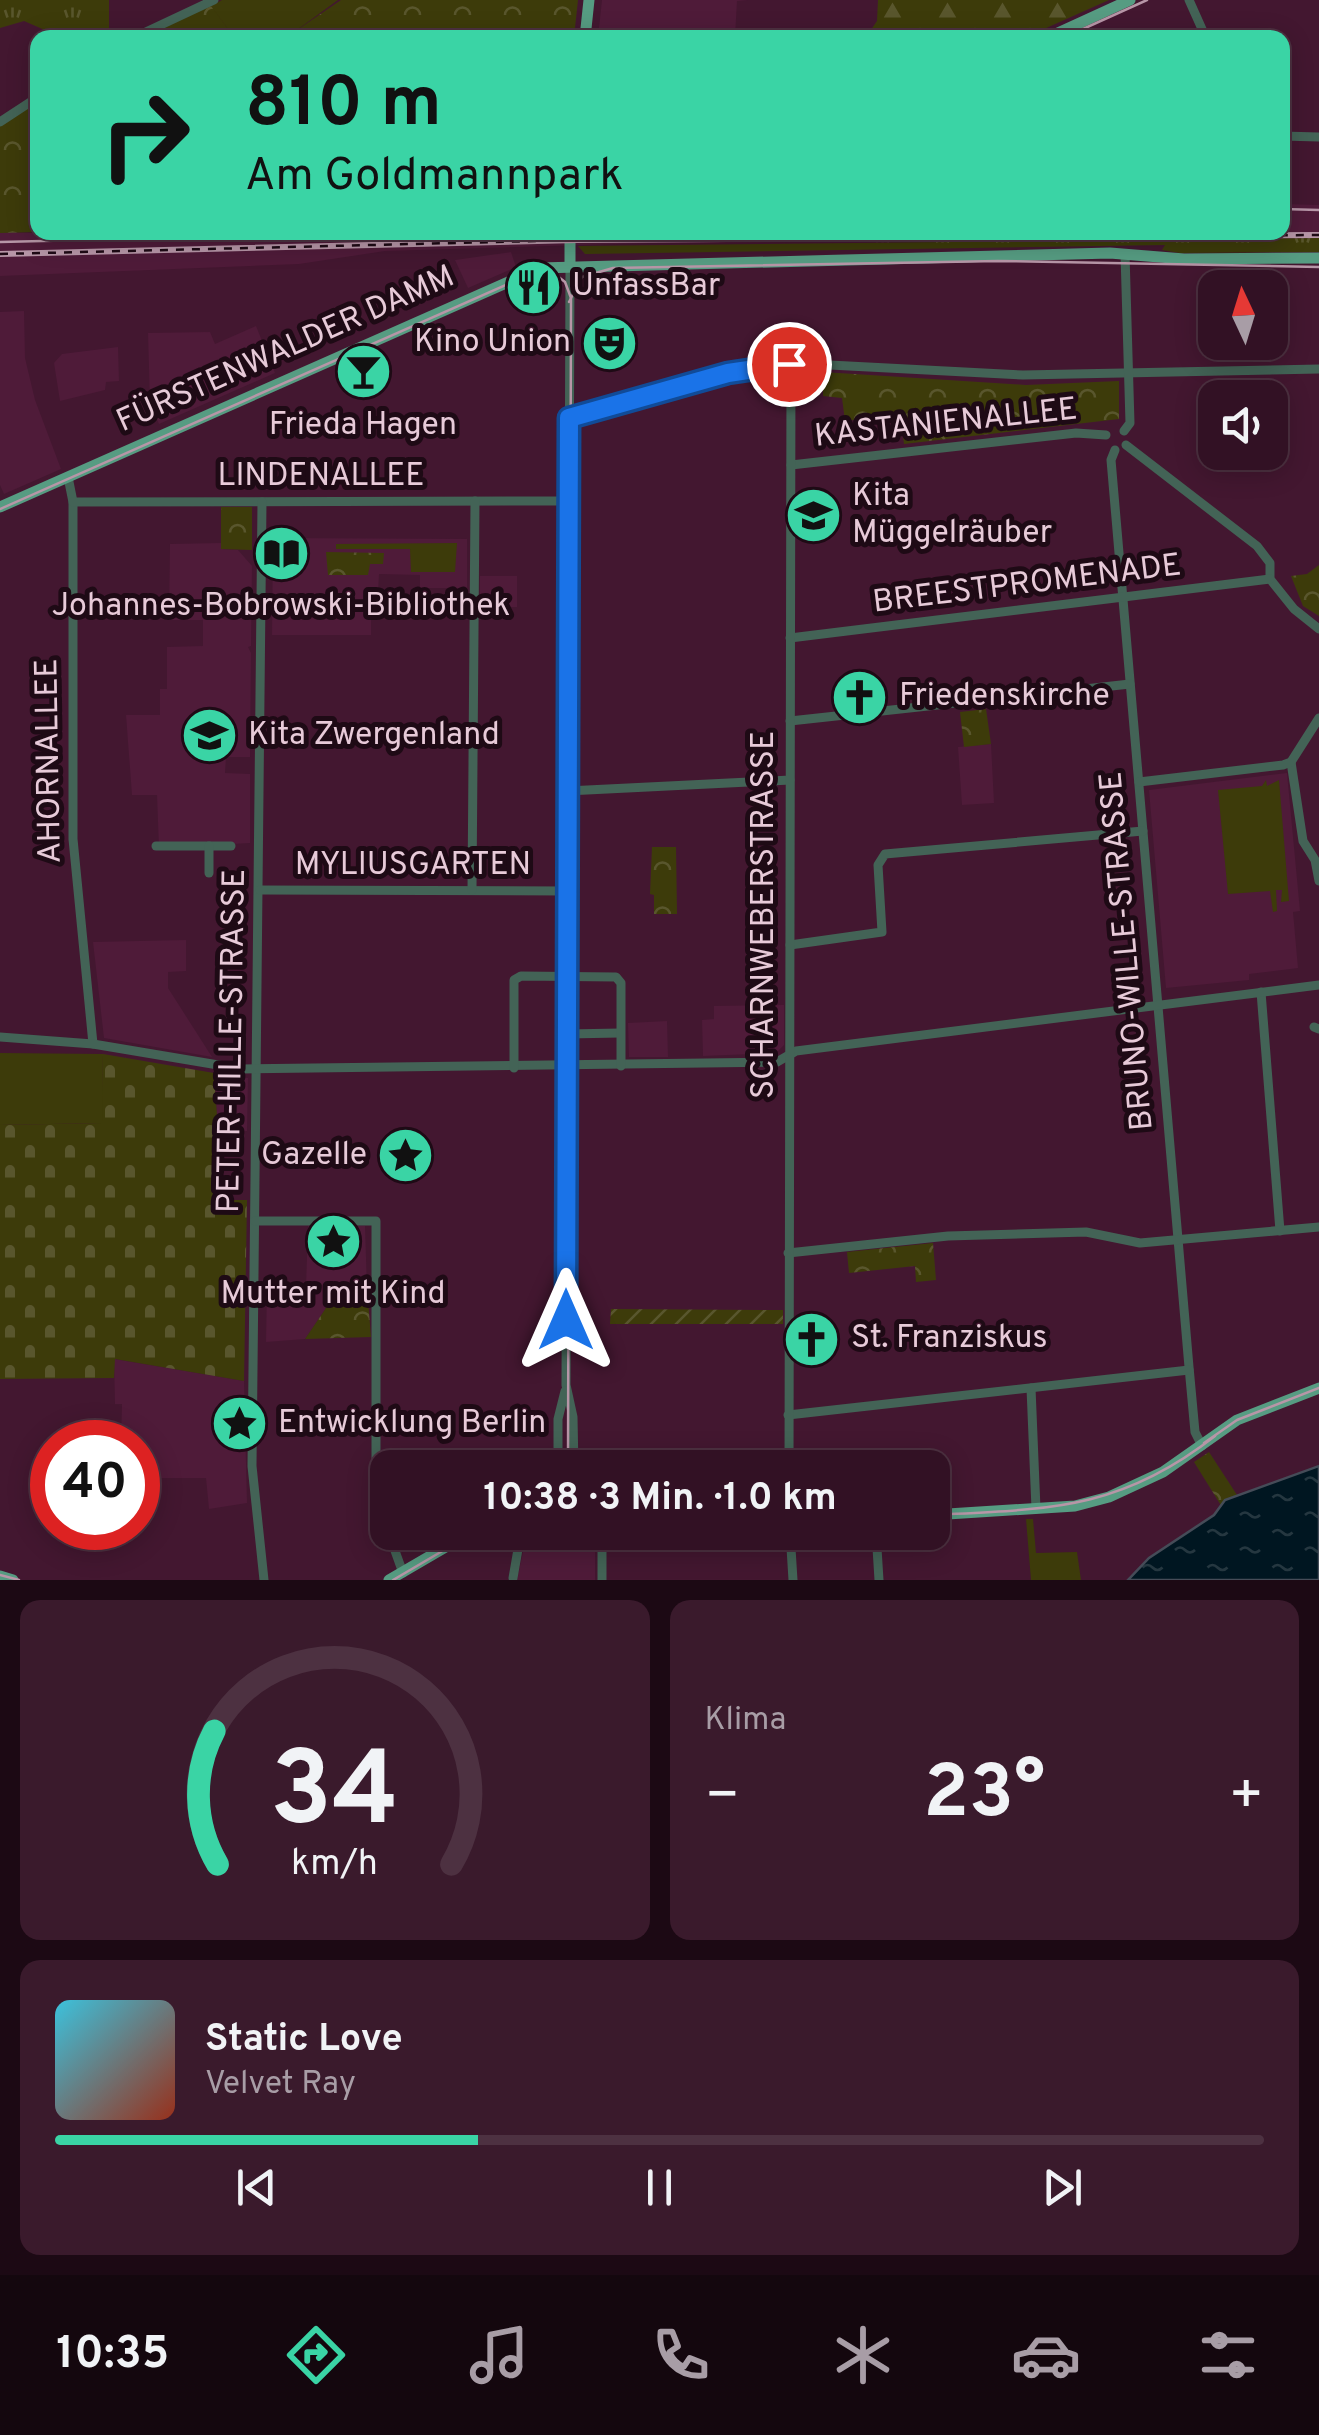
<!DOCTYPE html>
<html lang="de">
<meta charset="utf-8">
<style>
body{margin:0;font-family:Overpass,sans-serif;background:#3a1a2c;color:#f1f3f6;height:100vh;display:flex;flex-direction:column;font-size:38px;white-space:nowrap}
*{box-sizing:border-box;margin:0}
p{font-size:32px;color:#a89da6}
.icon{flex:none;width:55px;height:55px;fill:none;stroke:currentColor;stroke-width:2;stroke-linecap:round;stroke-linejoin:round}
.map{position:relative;height:1580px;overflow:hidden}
.panel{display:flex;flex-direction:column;gap:20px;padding:20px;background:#1c0914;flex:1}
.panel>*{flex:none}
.top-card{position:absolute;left:30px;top:30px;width:1260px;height:210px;border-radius:20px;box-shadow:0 5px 25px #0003,0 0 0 2px #4d3141;background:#3ad4a5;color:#111;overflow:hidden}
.needle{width:65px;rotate:356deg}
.controls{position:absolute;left:1198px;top:270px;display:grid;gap:20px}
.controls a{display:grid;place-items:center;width:90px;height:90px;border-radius:20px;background:#321124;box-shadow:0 5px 25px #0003,0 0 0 2px #4d3141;font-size:50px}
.speed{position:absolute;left:30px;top:1420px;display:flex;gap:20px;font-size:50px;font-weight:700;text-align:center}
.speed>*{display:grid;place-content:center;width:130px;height:130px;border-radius:50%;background:#321124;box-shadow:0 5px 25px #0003,0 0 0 2px #4d3141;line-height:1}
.speed .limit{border:15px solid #d22;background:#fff;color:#111}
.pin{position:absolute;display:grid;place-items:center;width:85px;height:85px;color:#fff;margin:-42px;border:5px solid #fff;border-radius:50%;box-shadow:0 2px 10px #0007}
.me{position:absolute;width:110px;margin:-55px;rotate:0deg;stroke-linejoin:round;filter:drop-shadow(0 0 8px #0008)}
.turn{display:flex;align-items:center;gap:35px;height:210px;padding:0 50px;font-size:45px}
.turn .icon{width:130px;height:130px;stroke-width:2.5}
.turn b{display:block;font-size:70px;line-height:85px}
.big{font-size:75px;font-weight:700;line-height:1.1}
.panel .tile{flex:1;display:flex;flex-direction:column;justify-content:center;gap:15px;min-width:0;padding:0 35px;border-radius:20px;background:#3a1a2c}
.panel .dial{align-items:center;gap:0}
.dial svg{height:260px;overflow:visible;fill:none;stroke:#4d3141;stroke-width:7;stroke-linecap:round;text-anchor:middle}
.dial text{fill:#f1f3f6;stroke:none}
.song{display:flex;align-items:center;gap:30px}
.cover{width:120px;height:120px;border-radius:15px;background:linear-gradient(135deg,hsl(190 70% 55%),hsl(10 70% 35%))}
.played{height:10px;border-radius:5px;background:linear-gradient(90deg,#3ad4a5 35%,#4d3141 35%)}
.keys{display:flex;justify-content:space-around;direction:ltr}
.heat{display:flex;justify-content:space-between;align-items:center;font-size:55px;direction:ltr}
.panel .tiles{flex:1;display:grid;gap:20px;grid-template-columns:1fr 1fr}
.tile:last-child{grid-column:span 2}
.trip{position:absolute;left:370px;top:1450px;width:580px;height:100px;border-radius:20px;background:#321124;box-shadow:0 5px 25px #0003,0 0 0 2px #4d3141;font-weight:700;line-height:100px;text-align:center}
.tab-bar{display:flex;height:160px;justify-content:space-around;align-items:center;background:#14070e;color:#a89da6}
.tab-bar .icon{width:70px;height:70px}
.tab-bar .selected{color:#3ad4a5}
.tab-bar b{font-size:45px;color:#f1f3f6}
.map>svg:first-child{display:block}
.built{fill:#4f1b39}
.grass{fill:url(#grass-tufts)}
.forest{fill:url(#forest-firs)}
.cemetery{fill:url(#cemetery-stones)}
.park{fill:url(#park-crowns)}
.garden{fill:url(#garden-furrows)}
.pitch{fill:#3d3b0a}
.water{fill:url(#water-ripples);stroke:#454c58;stroke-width:2.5}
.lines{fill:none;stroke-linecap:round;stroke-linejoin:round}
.minor{stroke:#436356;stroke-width:9}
.major{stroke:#569c82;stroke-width:11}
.tram{stroke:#b796a7;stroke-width:2.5}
.rail-casing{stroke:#b796a7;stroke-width:6}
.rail{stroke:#1e0a15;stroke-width:2.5;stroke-dasharray:8;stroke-linecap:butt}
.route-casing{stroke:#114b97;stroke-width:25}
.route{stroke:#1a73e8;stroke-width:18}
.labels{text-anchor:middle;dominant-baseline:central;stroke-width:10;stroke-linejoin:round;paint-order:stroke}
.poi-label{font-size:32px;fill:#e7cad8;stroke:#1e0a15;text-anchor:start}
.street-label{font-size:32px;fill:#e7cad8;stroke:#1e0a15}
</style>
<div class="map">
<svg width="1319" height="1580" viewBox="0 0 1319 1580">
<defs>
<pattern id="grass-tufts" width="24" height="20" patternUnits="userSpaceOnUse" patternTransform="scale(2.5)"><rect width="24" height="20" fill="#3d3b0a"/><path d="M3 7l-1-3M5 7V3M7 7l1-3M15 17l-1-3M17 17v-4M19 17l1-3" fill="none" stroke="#59562d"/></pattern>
<pattern id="forest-firs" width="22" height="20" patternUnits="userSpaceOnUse" patternTransform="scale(2.5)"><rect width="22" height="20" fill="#3d3b0a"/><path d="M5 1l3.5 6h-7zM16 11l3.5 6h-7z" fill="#59562d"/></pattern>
<pattern id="cemetery-stones" width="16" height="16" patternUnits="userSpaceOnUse" patternTransform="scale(2.5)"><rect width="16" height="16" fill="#3d3b0a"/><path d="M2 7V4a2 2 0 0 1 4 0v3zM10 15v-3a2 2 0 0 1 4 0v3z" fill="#59562d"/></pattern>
<pattern id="park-crowns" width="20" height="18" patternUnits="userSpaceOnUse" patternTransform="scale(2.5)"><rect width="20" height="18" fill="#3d3b0a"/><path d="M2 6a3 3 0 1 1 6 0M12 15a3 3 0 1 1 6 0" fill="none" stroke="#59562d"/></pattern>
<pattern id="garden-furrows" width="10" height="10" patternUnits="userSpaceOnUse" patternTransform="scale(2.5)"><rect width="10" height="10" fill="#3d3b0a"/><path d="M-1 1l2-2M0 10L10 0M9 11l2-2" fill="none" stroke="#59562d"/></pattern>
<pattern id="water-ripples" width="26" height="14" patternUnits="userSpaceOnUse" patternTransform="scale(2.5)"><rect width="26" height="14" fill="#001621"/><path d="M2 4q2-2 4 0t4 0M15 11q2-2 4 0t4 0" fill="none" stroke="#253740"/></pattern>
</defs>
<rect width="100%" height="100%" fill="#431730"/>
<g class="built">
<polygon points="602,0 748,0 737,1 735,37 598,37"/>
<polygon points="1283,204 1319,205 1319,238 652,243 385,251 299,264 0,276 0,233 1282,232"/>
<polygon points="511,252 516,267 468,288 455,260"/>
<polygon points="24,311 25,358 35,400 61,469 4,494 0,485 0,312"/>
<polygon points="256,326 275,373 159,424 150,404 148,333 210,332 215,344"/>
<polygon points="118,347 119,381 106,382 105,390 60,401 54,363 62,354"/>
<polygon points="273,538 467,539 467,588 420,588 420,575 379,574 377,614 371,614 371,635 272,635"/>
<polygon points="221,543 221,549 238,550 252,566 251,646 248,647 251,653 250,757 226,757 225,773 250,774 250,843 159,848 157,795 132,795 126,715 160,715 160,689 167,689 167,647 203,646 203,620 169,620 170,544"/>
<rect x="480" y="576" width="37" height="31"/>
<polygon points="991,744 994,803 962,805 958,747"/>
<polygon points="1287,773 1300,911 1293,912 1298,968 1249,974 1249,980 1166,988 1149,790"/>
<polygon points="186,940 186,971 168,972 168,988 212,1057 104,1038 93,942"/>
<polygon points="784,1005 784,1045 776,1053 703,1056 702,1020 714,1019 714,1006"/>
<polygon points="667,1021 668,1057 629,1057 628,1023"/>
<polygon points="214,1073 248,1078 247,1131 218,1134"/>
<polygon points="308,1226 365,1226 367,1288 326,1288 326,1308 305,1339 266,1342 267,1288 306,1287"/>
<polygon points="114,1359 244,1381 247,1503 209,1509 206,1478 138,1478 138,1442 121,1442 122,1404 115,1404"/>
<polygon points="595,1533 595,1580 517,1580 526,1538"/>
</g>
<g class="grass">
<polygon points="0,0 109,0 109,37 61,37 24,21 0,28"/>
<polygon points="1319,238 1319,252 1180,253 1162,250 1165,245 585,254 578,246"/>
</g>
<polygon class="forest" points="878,0 1109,0 1026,37 866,37 877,21"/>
<polygon class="cemetery" points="103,1054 214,1073 223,1200 247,1200 244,1381 115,1359 114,1378 0,1379 0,1125 101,1123"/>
<g class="park">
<polygon points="341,0 578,0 574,37 287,37"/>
<polygon points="211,5 234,37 143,38"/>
<polygon points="37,100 37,232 0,233 0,126"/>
<polygon points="823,372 1026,385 1119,381 1119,419 904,444 900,415 845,421 842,398 823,396"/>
<polygon points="221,507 252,507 252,550 221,549"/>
<polygon points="326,552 384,553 383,564 370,564 368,575 328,575"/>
<polygon points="1319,565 1319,616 1303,606 1291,576 1307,574"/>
<polygon points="986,709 991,744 964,747 960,712"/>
<polygon points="652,847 676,847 677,914 654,914 654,895 650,894"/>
<polygon points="933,1243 936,1280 916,1282 915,1266 849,1273 847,1252"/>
<polygon points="325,1288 367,1288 371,1337 305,1339 326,1308"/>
<polygon points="1209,1452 1237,1495 1222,1507 1194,1462"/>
</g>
<polygon class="garden" points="611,1309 783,1310 783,1324 610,1324"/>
<g class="pitch">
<polygon points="222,0 338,0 286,38 234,37 211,6"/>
<polygon points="457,543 455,572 411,572 410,549 336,549 336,544"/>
<polygon points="1266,780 1267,786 1279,780 1289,901 1281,902 1282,890 1276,890 1277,911 1273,912 1270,891 1228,894 1218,790 1262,786"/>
<polygon points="0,1053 103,1054 102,1123 0,1125"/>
<polygon points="1026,1519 1033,1519 1036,1553 1077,1552 1081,1580 1031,1580"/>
</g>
<polygon class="water" points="1319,1466 1319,1580 1128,1580 1149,1558 1214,1515 1225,1500"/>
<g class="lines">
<g class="minor">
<polyline points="1189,0 1206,38"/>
<polyline points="133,38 214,0"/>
<polyline points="0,122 38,97"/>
<polyline points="1282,136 1319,137"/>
<polyline points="570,266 566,1385 573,1417 574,1468"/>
<polyline points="569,418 716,376 791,363 1023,375 1319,369"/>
<polyline points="1124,431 1130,423 1125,254"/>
<polyline points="1126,445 1257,546 1270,563 1270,579 1294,609 1319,629"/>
<polyline points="1115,450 1111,460 1189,1367 1195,1432 1202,1446"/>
<polyline points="791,465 1076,433 1106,435"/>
<polyline points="68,477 73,502 73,839 93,1044"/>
<polyline points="73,502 569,501"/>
<polyline points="262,502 252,1466 264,1580"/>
<polyline points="790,638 1270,579"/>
<polyline points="790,721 1130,684"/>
<polyline points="1291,762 1303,841 1315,860 1319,881"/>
<polyline points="1139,782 1283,765 1291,762 1319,718"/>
<polyline points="567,791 790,780"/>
<polyline points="156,846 231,846"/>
<polyline points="209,846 209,873"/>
<polyline points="260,890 567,891"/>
<polyline points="472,890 475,501"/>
<polyline points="790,945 882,932 878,865 885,854 1143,831"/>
<polyline points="1261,992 1280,1231"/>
<polyline points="1314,1027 1319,1029"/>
<polyline points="567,1034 620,1033"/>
<polyline points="0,1037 93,1044 242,1069 777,1062 796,1051 1319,985"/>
<polyline points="514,1068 514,980 521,976 616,977 621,983 621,1066"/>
<polyline points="255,1221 376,1221 376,1498 403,1573"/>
<polyline points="788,1253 948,1236 1086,1232 1140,1243 1319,1227"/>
<polyline points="1031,1388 1036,1509"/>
<polyline points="788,1415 1189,1370"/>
<polyline points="558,1468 558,1419 565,1391"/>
<polyline points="789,1468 791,363"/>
<polyline points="602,1532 602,1580"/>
<polyline points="790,1532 793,1580"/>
<polyline points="876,1532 879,1580"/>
<polyline points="513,1578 521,1532"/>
</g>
<g class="major">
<polyline points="585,38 589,0"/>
<polyline points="1047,38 1130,0"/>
<polyline points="570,232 570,266"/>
<polyline points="0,507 540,268 1110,253 1184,259 1319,258"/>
<polyline points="932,1515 1075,1506 1109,1497 1163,1472 1237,1420 1319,1388"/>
<polyline points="0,1576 13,1580"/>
<polyline points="389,1580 449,1545 487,1532"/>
</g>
<g class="tram">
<polyline points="1063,38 1147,0"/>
<polyline points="1282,209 1319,210"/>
<polyline points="0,242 433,232"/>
<polyline points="522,273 551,271 565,282 571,298 568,1468"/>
<polyline points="569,302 582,277 613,268 998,261 1319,267"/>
<polyline points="0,509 535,272"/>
<polyline points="1204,1443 1237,1420 1319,1388"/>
<path d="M932,1515C1048,1509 1119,1511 1215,1436"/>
<polyline points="0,1575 19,1580"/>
<polyline points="393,1580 456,1543 496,1532"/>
</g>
<defs>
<polyline id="rail" points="0,254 578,240 1319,235"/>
</defs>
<use href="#rail" class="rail-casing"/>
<use href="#rail" class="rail"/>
</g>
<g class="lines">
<defs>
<polyline id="route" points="566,1320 569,418 728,373 789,364"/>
</defs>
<use href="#route" class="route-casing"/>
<use href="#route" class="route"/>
</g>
<defs>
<symbol id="restaurant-disc" viewBox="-11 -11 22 22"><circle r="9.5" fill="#3ad4a5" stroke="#1e0a15"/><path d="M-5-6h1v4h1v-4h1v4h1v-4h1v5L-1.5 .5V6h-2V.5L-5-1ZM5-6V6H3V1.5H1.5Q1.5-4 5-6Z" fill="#111"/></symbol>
<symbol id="theatre-disc" viewBox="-11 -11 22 22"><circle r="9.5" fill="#3ad4a5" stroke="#1e0a15"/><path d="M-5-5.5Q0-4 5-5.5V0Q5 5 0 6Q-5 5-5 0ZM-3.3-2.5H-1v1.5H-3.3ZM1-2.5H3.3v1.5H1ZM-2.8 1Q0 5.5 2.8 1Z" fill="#111"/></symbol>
<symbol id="bar-disc" viewBox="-11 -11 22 22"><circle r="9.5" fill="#3ad4a5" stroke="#1e0a15"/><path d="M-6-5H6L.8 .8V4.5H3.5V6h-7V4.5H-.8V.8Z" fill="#111"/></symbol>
<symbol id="school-disc" viewBox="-11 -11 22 22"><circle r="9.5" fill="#3ad4a5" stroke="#1e0a15"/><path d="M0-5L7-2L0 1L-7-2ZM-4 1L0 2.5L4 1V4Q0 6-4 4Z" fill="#111"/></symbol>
<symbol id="library-disc" viewBox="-11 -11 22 22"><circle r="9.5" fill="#3ad4a5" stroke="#1e0a15"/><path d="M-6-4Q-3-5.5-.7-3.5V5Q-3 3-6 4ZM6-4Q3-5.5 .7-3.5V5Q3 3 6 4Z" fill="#111"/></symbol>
<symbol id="church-disc" viewBox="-11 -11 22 22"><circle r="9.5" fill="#3ad4a5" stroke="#1e0a15"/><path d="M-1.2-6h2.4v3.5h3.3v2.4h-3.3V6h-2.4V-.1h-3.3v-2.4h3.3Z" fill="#111"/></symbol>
<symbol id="sight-disc" viewBox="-11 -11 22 22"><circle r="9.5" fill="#3ad4a5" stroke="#1e0a15"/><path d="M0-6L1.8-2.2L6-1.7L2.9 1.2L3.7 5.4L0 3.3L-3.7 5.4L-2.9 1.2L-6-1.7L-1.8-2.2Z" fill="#111"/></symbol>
</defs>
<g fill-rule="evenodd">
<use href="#restaurant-disc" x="502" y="256" width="63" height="63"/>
<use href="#theatre-disc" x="578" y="312" width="63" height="63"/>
<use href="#bar-disc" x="332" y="340" width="63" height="63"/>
<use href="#school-disc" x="782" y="484" width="63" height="63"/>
<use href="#library-disc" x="250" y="522" width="63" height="63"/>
<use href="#church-disc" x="828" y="666" width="63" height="63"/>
<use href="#school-disc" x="178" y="704" width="63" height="63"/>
<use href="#sight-disc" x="374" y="1124" width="63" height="63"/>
<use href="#sight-disc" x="302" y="1210" width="63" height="63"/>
<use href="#church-disc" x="780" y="1308" width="63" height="63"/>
<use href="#sight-disc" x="208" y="1392" width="63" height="63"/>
</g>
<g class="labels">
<g class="poi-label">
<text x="572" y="287">UnfassBar</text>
<text x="571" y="343" text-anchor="end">Kino Union</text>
<text x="363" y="426" text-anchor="middle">Frieda Hagen</text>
<text x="852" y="497">Kita<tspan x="852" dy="37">Müggelräuber</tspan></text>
<text x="281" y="607" text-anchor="middle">Johannes-Bobrowski-Bibliothek</text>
<text x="899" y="697">Friedenskirche</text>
<text x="248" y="736">Kita Zwergenland</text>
<text x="367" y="1156" text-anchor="end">Gazelle</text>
<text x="333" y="1295" text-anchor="middle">Mutter mit Kind</text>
<text x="851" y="1339">St. Franziskus</text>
<text x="278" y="1424">Entwicklung Berlin</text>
</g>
<g class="street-label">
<text transform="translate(286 350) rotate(-24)">FÜRSTENWALDER DAMM</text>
<text transform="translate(946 424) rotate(-6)">KASTANIENALLEE</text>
<text x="321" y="477">LINDENALLEE</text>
<text transform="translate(1027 585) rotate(-7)">BREESTPROMENADE</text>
<text transform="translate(50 761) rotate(-91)">AHORNALLEE</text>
<text x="413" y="866">MYLIUSGARTEN</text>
<text transform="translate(765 915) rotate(-90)">SCHARNWEBERSTRASSE</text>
<text transform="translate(1128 951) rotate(-95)">BRUNO-WILLE-STRASSE</text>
<text transform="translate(233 1041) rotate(-89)">PETER-HILLE-STRASSE</text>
</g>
</g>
</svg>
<div class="controls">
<a><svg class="needle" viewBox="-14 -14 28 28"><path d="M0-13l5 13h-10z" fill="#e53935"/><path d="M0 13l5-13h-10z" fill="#a89da6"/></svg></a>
<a><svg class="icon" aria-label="sound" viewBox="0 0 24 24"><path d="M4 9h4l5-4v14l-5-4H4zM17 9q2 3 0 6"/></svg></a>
</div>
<div class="speed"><div class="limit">40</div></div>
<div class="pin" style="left:789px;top:364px;background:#d93025"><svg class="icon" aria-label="arrive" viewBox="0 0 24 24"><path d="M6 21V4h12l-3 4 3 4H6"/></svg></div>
<svg class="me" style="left:566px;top:1320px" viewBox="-20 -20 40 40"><path d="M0-17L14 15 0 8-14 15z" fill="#1a73e8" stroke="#fff" stroke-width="4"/></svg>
<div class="trip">10:38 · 3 Min. · 1.0 km</div>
<div class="top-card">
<div class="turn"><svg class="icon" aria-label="right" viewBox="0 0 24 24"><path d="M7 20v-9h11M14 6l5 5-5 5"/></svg><div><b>810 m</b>Am Goldmannpark</div></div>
</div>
</div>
<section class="panel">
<div class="tiles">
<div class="tile dial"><svg viewBox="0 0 100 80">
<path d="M14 69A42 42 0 1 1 86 69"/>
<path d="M14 69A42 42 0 0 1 13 28" stroke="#3ad4a5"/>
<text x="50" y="56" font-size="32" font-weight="700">34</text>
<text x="50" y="72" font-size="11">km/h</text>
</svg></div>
<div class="tile"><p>Klima</p>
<div class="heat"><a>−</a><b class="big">23°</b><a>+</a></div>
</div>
<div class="tile">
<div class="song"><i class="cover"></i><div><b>Static Love</b><p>Velvet Ray</p></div></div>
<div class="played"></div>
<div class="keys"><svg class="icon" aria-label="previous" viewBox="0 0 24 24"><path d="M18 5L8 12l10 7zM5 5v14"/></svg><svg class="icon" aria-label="pause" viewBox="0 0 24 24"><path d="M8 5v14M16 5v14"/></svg><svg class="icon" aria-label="next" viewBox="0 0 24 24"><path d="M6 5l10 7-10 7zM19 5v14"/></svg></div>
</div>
</div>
</section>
<nav class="tab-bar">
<b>10:35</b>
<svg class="icon selected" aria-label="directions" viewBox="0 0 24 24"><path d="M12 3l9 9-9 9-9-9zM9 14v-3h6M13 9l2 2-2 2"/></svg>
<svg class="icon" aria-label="music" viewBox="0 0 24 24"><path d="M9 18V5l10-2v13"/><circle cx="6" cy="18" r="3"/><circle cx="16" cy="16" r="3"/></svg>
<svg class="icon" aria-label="phone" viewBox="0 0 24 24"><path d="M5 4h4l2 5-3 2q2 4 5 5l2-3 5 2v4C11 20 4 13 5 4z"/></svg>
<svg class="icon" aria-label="climate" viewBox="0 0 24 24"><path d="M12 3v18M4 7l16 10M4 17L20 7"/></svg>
<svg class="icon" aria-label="car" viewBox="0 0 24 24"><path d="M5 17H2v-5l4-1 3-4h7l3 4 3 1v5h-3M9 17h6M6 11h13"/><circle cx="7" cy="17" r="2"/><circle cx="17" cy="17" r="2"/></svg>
<svg class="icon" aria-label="filters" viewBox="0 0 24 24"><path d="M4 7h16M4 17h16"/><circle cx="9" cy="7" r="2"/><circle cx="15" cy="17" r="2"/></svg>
</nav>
